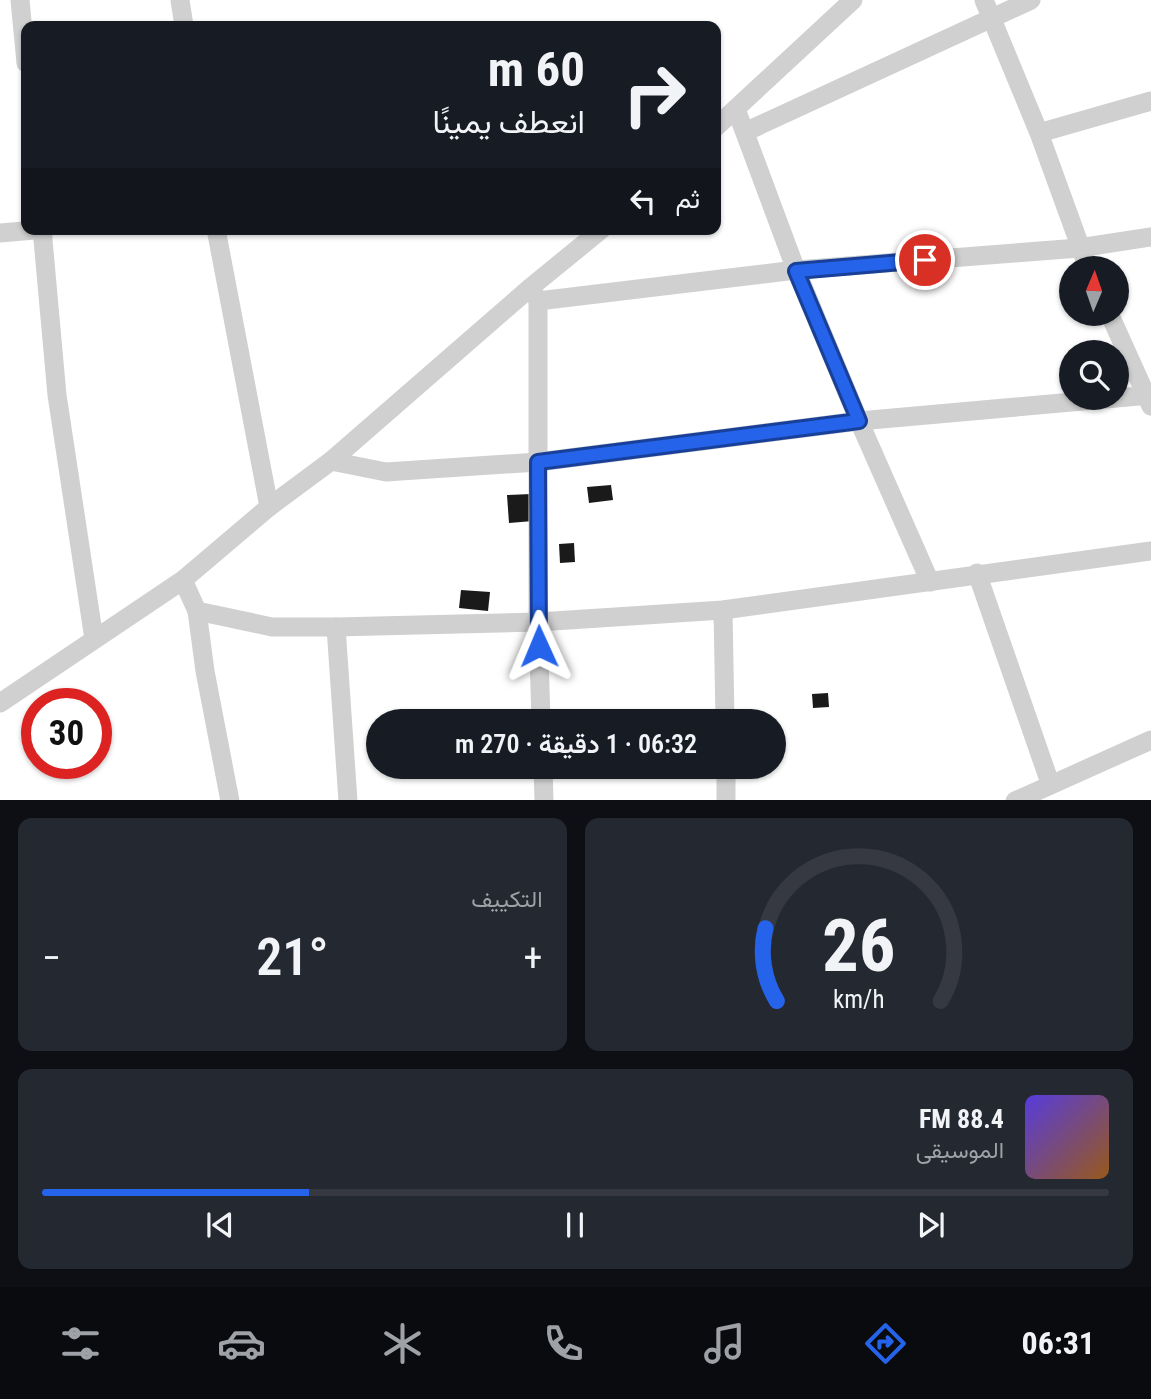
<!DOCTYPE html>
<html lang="ar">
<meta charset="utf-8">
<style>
body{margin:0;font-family:"Roboto Condensed",Vazirmatn,sans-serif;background:#242831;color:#f1f3f6;direction:rtl;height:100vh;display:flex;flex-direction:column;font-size:26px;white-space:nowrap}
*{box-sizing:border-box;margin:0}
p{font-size:23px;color:#9ea1a6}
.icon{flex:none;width:38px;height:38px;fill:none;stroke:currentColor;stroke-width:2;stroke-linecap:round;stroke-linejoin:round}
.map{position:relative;height:800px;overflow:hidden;direction:ltr}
.sheet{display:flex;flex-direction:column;gap:18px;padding:18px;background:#0d0f14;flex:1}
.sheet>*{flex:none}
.banner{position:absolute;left:21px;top:21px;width:700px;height:214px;border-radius:14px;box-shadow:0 2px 5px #0004;direction:rtl;background:#171b24;color:#f1f3f6;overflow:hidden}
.needle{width:46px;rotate:2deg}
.fabs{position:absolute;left:1059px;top:256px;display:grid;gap:14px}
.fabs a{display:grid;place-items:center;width:70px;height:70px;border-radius:50%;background:#171b24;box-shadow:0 2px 5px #0004;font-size:35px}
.speed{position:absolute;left:21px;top:688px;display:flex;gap:14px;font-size:35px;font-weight:700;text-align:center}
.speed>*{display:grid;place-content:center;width:91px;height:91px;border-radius:50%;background:#171b24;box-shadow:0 2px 5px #0004;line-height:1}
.speed .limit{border:10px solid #d22;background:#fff;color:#111}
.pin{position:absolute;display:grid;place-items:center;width:60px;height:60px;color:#fff;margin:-30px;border:4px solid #fff;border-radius:50%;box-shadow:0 2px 7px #0007}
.me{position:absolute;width:77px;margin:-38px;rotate:359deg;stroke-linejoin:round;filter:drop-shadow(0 0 5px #0008)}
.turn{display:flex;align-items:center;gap:24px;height:147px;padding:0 21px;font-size:32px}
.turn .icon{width:91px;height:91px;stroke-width:2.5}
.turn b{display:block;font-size:49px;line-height:60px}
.then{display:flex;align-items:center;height:66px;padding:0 21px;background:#0003;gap:14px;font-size:26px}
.big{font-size:52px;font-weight:600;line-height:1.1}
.sheet .card{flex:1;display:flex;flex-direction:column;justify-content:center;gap:10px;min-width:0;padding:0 24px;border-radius:14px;background:#242831}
.sheet .dial{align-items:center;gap:0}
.dial svg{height:182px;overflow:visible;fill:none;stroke:#363941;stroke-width:7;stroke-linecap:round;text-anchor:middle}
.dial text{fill:#f1f3f6;stroke:none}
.song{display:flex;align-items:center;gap:21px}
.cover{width:84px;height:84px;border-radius:10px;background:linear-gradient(135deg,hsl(250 70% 55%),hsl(30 70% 35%))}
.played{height:7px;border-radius:4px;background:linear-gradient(90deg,#2563eb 25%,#363941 25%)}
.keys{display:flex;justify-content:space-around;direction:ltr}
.heat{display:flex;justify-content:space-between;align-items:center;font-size:38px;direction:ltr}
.sheet .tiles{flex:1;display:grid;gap:18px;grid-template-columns:1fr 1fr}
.card:last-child{grid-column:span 2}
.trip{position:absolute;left:366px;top:709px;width:420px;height:70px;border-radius:35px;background:#171b24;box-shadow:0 2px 5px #0004;font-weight:600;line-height:70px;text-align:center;direction:rtl}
.dock{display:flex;height:112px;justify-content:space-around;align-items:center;background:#090b0e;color:#9ea1a6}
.dock .icon{width:49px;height:49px}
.dock .selected{color:#2563eb}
.dock b{font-size:32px;color:#f1f3f6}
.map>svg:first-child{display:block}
.building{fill:#1a1a1a}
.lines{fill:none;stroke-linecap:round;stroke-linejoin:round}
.minor{stroke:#d0d0d0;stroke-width:19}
.route-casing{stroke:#184099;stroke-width:18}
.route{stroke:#2563eb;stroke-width:12}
</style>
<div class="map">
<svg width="1151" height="801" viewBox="0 0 1151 801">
<rect width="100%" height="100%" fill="#fff"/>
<g class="building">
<polygon points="611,485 613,500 589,503 587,487"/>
<polygon points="531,494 533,521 509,523 507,495"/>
<polygon points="574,543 575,562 560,563 559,544"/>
<polygon points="461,590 490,592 488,611 459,608"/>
<polygon points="828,693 829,707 813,708 812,694"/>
</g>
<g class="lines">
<g class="minor">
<polyline points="20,0 26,63"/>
<polyline points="180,0 184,26"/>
<polyline points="984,0 1039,133 1088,268"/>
<polyline points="736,109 796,270 859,421 930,582"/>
<polyline points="716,127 853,0"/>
<polyline points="745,132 1031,0"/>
<polyline points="1039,133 1151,101"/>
<polyline points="42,229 57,395 94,639"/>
<polyline points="216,229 269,507"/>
<polyline points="0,233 46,229"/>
<polyline points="533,291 538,301 538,622 541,721"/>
<polyline points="538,301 796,270 1079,248 1151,237"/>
<polyline points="1109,313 1151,406"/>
<polyline points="331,461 386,472 538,462 859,421 1151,395"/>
<polyline points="977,573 1050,783"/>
<polyline points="183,580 197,611 272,627 336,627 538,622 723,610 1151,551"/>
<polyline points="723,610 725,721"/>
<polyline points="197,611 205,671 230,801"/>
<polyline points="336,627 348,801"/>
<polyline points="0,703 183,580 269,507 331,461 531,287 602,229"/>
<polyline points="543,766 544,801"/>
<polyline points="726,766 726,801"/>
<polyline points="1015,801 1151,740"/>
</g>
</g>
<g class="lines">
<defs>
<polyline id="route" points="539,646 538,462 859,421 796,271 925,260"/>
</defs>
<use href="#route" class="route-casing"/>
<use href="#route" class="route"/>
</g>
</svg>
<div class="fabs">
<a><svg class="needle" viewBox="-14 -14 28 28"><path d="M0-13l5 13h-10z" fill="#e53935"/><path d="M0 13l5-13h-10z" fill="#9ea1a6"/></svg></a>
<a><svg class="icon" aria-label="search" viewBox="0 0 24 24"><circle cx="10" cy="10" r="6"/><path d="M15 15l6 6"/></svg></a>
</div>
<div class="speed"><div class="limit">30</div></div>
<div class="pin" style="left:925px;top:260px;background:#d93025"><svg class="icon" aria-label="arrive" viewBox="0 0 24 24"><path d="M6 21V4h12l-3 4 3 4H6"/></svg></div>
<svg class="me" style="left:539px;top:646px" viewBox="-20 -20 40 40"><path d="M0-17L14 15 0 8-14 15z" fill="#2563eb" stroke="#fff" stroke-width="4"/></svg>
<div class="trip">06:32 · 1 دقيقة · 270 m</div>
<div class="banner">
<div class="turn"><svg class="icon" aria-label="right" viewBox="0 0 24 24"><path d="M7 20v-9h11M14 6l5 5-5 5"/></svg><div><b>60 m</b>انعطف يمينًا</div></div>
<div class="then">ثم<svg class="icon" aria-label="left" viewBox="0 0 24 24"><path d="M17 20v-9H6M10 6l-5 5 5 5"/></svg></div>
</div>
</div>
<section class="sheet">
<div class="tiles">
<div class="card dial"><svg viewBox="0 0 100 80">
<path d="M14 69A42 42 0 1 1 86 69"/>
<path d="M14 69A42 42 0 0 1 9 37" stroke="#2563eb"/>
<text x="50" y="56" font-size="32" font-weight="700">26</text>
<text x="50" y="72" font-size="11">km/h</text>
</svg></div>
<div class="card"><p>التكييف</p>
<div class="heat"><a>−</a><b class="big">21°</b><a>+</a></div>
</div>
<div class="card">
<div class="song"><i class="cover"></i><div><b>88.4 FM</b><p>الموسيقى</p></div></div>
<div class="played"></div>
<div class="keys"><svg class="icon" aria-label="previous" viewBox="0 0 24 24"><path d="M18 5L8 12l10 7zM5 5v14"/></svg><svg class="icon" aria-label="pause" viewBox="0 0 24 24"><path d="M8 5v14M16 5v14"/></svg><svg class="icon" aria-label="next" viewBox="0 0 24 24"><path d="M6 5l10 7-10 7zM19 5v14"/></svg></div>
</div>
</div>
</section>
<nav class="dock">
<b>06:31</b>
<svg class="icon selected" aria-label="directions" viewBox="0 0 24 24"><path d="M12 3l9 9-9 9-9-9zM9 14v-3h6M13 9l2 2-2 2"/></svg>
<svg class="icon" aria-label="music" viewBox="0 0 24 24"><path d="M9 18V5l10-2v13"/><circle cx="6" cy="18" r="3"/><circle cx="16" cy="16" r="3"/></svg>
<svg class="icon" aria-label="phone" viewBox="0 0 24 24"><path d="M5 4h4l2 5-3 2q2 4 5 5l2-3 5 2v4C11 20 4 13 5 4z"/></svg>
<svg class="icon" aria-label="climate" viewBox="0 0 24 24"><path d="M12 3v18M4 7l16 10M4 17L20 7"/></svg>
<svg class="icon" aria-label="car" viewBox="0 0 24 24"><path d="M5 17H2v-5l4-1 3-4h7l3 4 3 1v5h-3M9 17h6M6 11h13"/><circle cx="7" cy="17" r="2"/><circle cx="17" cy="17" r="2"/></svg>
<svg class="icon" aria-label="filters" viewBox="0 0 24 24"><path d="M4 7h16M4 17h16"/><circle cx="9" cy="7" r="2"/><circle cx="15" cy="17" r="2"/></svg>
</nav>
